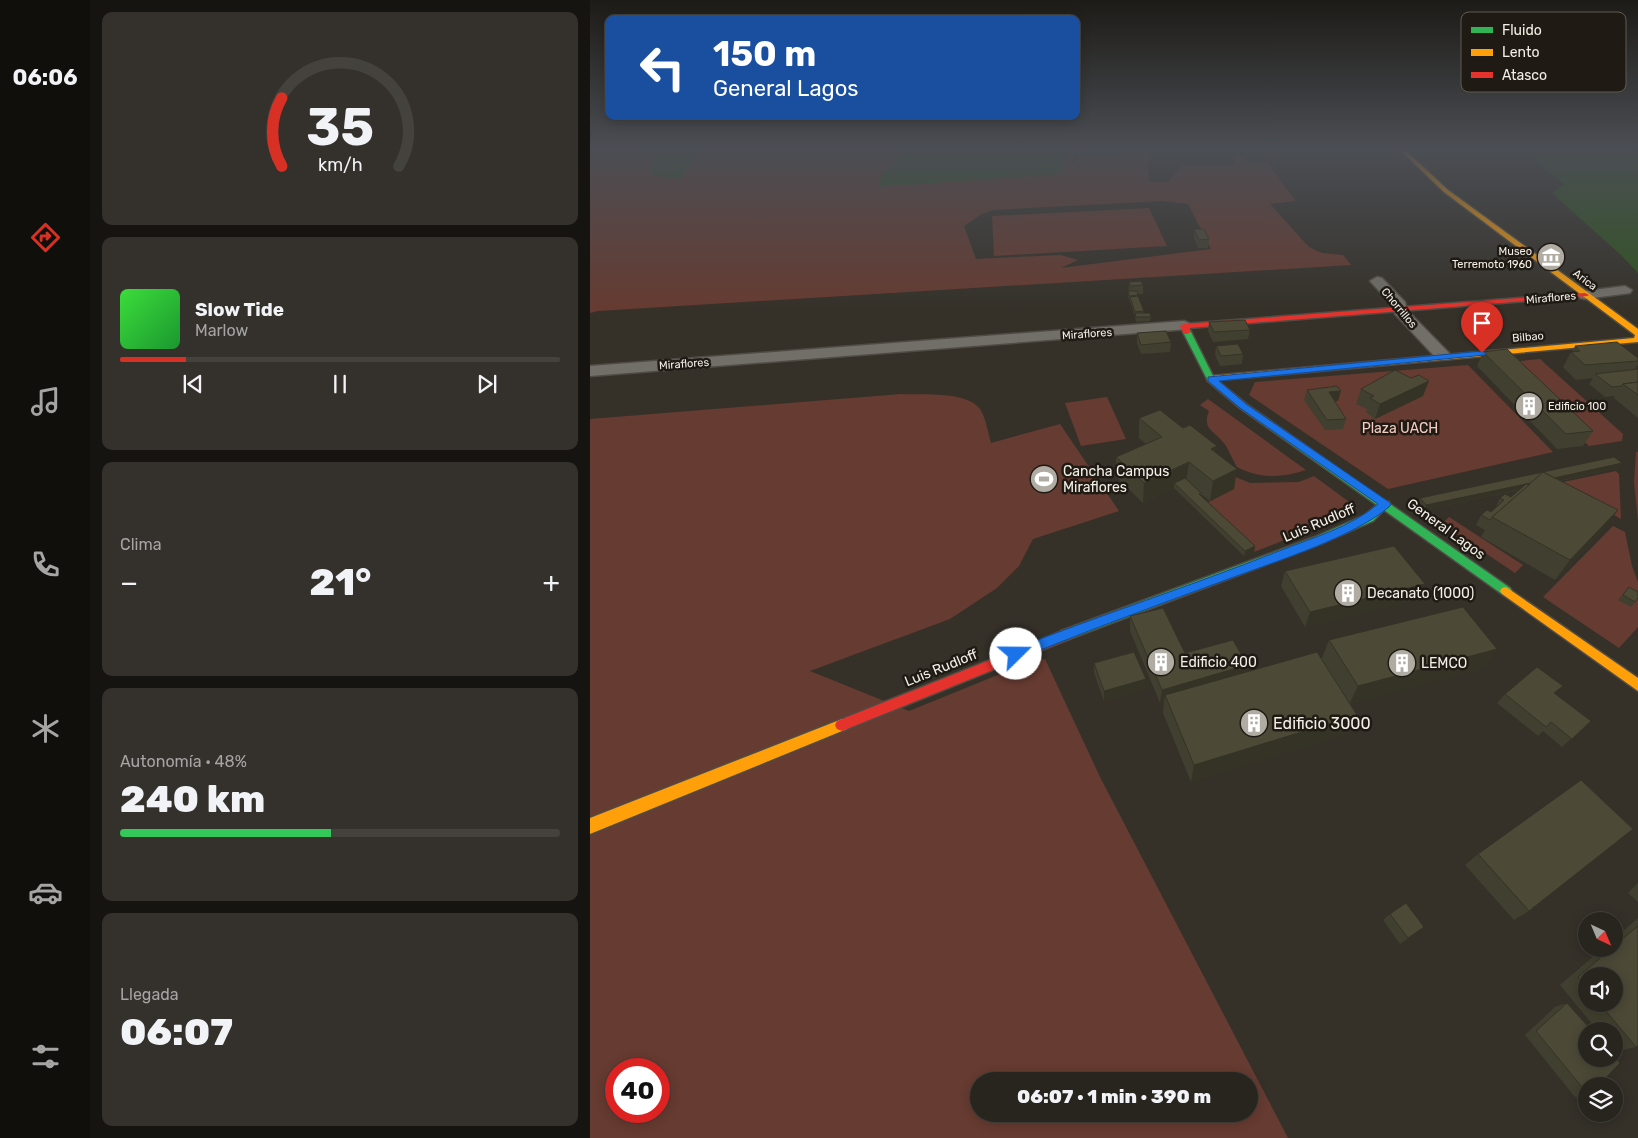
<!DOCTYPE html>
<html lang="es">
<meta charset="utf-8">
<style>
body{margin:0;font-family:Rubik,sans-serif;background:#34312c;color:#f1f3f6;height:100vh;display:flex;flex-direction:column;font-size:19px;white-space:nowrap}
*{box-sizing:border-box;margin:0}
p{font-size:16px;color:#a5a5a4}
.icon{flex:none;width:28px;height:28px;fill:none;stroke:currentColor;stroke-width:2;stroke-linecap:round;stroke-linejoin:round}
.map{position:relative;flex:1;overflow:hidden}
.drawer{display:flex;flex-direction:column;gap:12px;padding:12px;background:#161411;width:500px}
.drawer>*{flex:none}
.hud{position:absolute;left:15px;top:15px;width:475px;height:105px;border-radius:10px;box-shadow:0 2px 12px #0003,0 0 0 1px #44423d;background:#1a4fa0;color:#fff;overflow:hidden}
.needle{width:32px;rotate:136deg}
.tools{position:absolute;left:988px;top:912px;display:grid;gap:10px}
.tools a{display:grid;place-items:center;width:45px;height:45px;border-radius:50%;background:#28251f;box-shadow:0 2px 12px #0003,0 0 0 1px #44423d;font-size:25px}
.speed{position:absolute;left:15px;top:1058px;display:flex;gap:10px;font-size:25px;font-weight:700;text-align:center}
.speed>*{display:grid;place-content:center;width:65px;height:65px;border-radius:50%;background:#28251f;box-shadow:0 2px 12px #0003,0 0 0 1px #44423d;line-height:1}
.speed .limit{border:8px solid #d22;background:#fff;color:#111}
.pin{position:absolute;display:grid;place-items:center;width:42px;height:42px;color:#fff;margin:-51px -21px;border-radius:50% 50% 50% 0;rotate:-45deg;box-shadow:0 0 5px #0007}
.pin .icon{rotate:45deg}
.me{position:absolute;width:55px;margin:-28px;rotate:68deg;stroke-linejoin:round;filter:drop-shadow(0 0 4px #0008)}
.turn{display:flex;align-items:center;gap:18px;height:105px;padding:0 25px;font-size:22px}
.turn .icon{width:65px;height:65px;stroke-width:2.5}
.turn b{display:block;font-size:35px;line-height:42px}
.big{font-size:38px;font-weight:800;line-height:1.1}
.drawer .tile{flex:1;display:flex;flex-direction:column;justify-content:center;gap:8px;min-width:0;padding:0 18px;border-radius:10px;background:#34312c}
.drawer .dial{align-items:center;gap:0}
.dial svg{height:130px;overflow:visible;fill:none;stroke:#44423d;stroke-width:7;stroke-linecap:round;text-anchor:middle}
.dial text{fill:#f1f3f6;stroke:none}
.song{display:flex;align-items:center;gap:15px}
.cover{width:60px;height:60px;border-radius:8px;background:linear-gradient(135deg,hsl(120 70% 55%),hsl(130 70% 35%))}
.played{height:5px;border-radius:2px;background:linear-gradient(90deg,#d93025 15%,#44423d 15%)}
.keys{display:flex;justify-content:space-around;direction:ltr}
.heat{display:flex;justify-content:space-between;align-items:center;font-size:28px;direction:ltr}
.charge{height:8px;border-radius:4px;background:linear-gradient(90deg,#34c759 48%,#44423d 0)}
.trip{position:absolute;left:380px;top:1072px;width:288px;height:50px;border-radius:25px;background:#28251f;box-shadow:0 2px 12px #0003,0 0 0 1px #44423d;font-weight:800;line-height:50px;text-align:center}
main{display:flex;flex:1;min-height:0}
.menu{display:flex;flex-direction:column;width:90px;justify-content:space-around;align-items:center;background:#100f0c;color:#a5a5a4}
.menu .icon{width:35px;height:35px}
.menu .current{color:#d93025}
.menu b{font-size:22px;color:#f1f3f6}
.map>svg:first-child{display:block}
.green{fill:#663b31;fill-rule:evenodd}
.water{fill:#305420}
.lines{fill:none;stroke-linecap:round;stroke-linejoin:round}
.street-casing{stroke:#504c45;stroke-width:3}
.fast-casing{stroke:#504c45;stroke-width:3}
.slow-casing{stroke:#504c45;stroke-width:3}
.jam-casing{stroke:#504c45;stroke-width:3}
.street{fill:#726f68;fill-rule:evenodd}
.fast{fill:#30b455;fill-rule:evenodd}
.slow{fill:#ff9f0a;fill-rule:evenodd}
.jam{fill:#e5322d;fill-rule:evenodd}
.wall{fill:#413f2f;fill-rule:evenodd}
.shaded-wall{fill:#353326}
.building{fill:#4c4937;stroke:#353326}
.route{fill:#1a73e8;stroke:#114b97}
.labels{text-anchor:middle;dominant-baseline:central;stroke-width:5;stroke-linejoin:round;paint-order:stroke}
.far-poi-label{font-size:11px;fill:#f4efe5;stroke:#1f1b14;text-anchor:end}
.far-street-label{font-size:11px;fill:#f4efe5;stroke:#1f1b14}
.park-label{font-size:14px;fill:#f5cbc0;stroke:#1f1b14}
.poi-label{font-size:14px;fill:#f4efe5;stroke:#1f1b14;text-anchor:start}
.street-label{font-size:14px;fill:#f4efe5;stroke:#1f1b14}
.near-poi-label{font-size:16px;fill:#f4efe5;stroke:#1f1b14;text-anchor:start}
.key{fill:#1f1b14;stroke:#5f5b53;stroke-width:1}
.key-label{font-size:14px;fill:#f4efe5}
</style>
<main>
<nav class="menu">
<b>06:06</b>
<svg class="icon current" aria-label="directions" viewBox="0 0 24 24"><path d="M12 3l9 9-9 9-9-9zM9 14v-3h6M13 9l2 2-2 2"/></svg>
<svg class="icon" aria-label="music" viewBox="0 0 24 24"><path d="M9 18V5l10-2v13"/><circle cx="6" cy="18" r="3"/><circle cx="16" cy="16" r="3"/></svg>
<svg class="icon" aria-label="phone" viewBox="0 0 24 24"><path d="M5 4h4l2 5-3 2q2 4 5 5l2-3 5 2v4C11 20 4 13 5 4z"/></svg>
<svg class="icon" aria-label="climate" viewBox="0 0 24 24"><path d="M12 3v18M4 7l16 10M4 17L20 7"/></svg>
<svg class="icon" aria-label="car" viewBox="0 0 24 24"><path d="M5 17H2v-5l4-1 3-4h7l3 4 3 1v5h-3M9 17h6M6 11h13"/><circle cx="7" cy="17" r="2"/><circle cx="17" cy="17" r="2"/></svg>
<svg class="icon" aria-label="filters" viewBox="0 0 24 24"><path d="M4 7h16M4 17h16"/><circle cx="9" cy="7" r="2"/><circle cx="15" cy="17" r="2"/></svg>
</nav>
<section class="drawer">
<div class="tile dial"><svg viewBox="0 0 100 80">
<path d="M14 69A42 42 0 1 1 86 69"/>
<path d="M14 69A42 42 0 0 1 14 27" stroke="#d93025"/>
<text x="50" y="56" font-size="32" font-weight="700">35</text>
<text x="50" y="72" font-size="11">km/h</text>
</svg></div>
<div class="tile">
<div class="song"><i class="cover"></i><div><b>Slow Tide</b><p>Marlow</p></div></div>
<div class="played"></div>
<div class="keys"><svg class="icon" aria-label="previous" viewBox="0 0 24 24"><path d="M18 5L8 12l10 7zM5 5v14"/></svg><svg class="icon" aria-label="pause" viewBox="0 0 24 24"><path d="M8 5v14M16 5v14"/></svg><svg class="icon" aria-label="next" viewBox="0 0 24 24"><path d="M6 5l10 7-10 7zM19 5v14"/></svg></div>
</div>
<div class="tile"><p>Clima</p>
<div class="heat"><a>−</a><b class="big">21°</b><a>+</a></div>
</div>
<div class="tile"><p>Autonomía · 48%</p><b class="big">240 km</b><div class="charge"></div></div>
<div class="tile"><p>Llegada</p><b class="big">06:07</b></div>
</section>
<div class="map">
<svg width="1048" height="1138" viewBox="0 0 1048 1138">
<rect width="100%" height="100%" fill="#353129"/>
<g class="green">
<path d="M0,150H315L313,153L330,150H497L485,151L482,164L493,154L558,152L559,182H578L591,165H645L642,150L651,154L657,163L677,162L706,201L680,204L719,247L732,253L753,255L761,265L8,311L0,313ZM572,201L598,204L621,249L471,268L488,260L471,255L386,259L374,226L390,215L403,210Z"/>
<polygon points="559,208 577,246 404,256 402,216"/>
<polygon points="950,359 1033,434 1032,441 999,446 910,363"/>
<polygon points="878,365 963,452 798,489 659,395 665,382"/>
<path d="M311,394C332,395 377,391 390,409C396,418 398,433 401,443L470,424L529,511L443,539L429,566L407,588L360,619L220,671L319,711L442,661L455,659L510,777L698,1138H0V419ZM26,1069H69V1111H26ZM389,1081H659V1114H389Z"/>
<polygon points="517,397 536,439 491,446 475,403"/>
<path d="M618,399L716,470C692,478 670,479 647,467C642,459 639,449 633,442C623,430 612,429 619,411L610,405Z"/>
<polygon points="1046,452 1048,452 1048,522 1044,482"/>
<polygon points="1026,471 1029,474 1031,519 1007,506 940,489"/>
<polygon points="636,473 660,483 709,482 724,476 766,507 763,514 664,552 617,503 643,489"/>
<polygon points="859,517 933,565 925,573 852,524"/>
<polygon points="1023,526 1035,532 1042,566 1048,582 1048,627 1029,648 953,597"/>
</g>
<g class="water">
<polygon points="59,150 106,150 102,162 90,179 61,175 61,166 65,154"/>
<polygon points="315,150 477,150 472,172 468,174 289,187 291,175"/>
<polygon points="931,150 1048,150 1048,273 1031,255 962,193 974,184"/>
</g>
<g class="lines">
<defs>
<g id="street">
<polygon points="787,277 792,278 815,302 817,310 859,353 861,356 859,359 847,359 805,314 803,306 780,281"/>
<polygon points="1035,286 1042,290 1040,293 995,299 990,298 988,295 990,292 995,291"/>
<polygon points="594,321 599,323 602,326 599,329 0,376 0,366"/>
</g>
<polygon id="fast" points="594,330 601,332 624,378 656,404 795,501 799,502 800,504 920,588 922,591 920,594 912,594 794,510 783,521 733,543 479,639 475,640 471,639 469,635 471,631 725,537 775,515 787,505 650,408 618,381 593,332"/>
<g id="slow">
<polygon points="810,150 815,150 858,190 1048,329 1048,342 618,381 618,377 621,376 1044,338 1045,335 854,192"/>
<polygon points="916,587 1048,678 1048,691 912,594 910,591 912,588"/>
<polygon points="252,719 257,721 259,725 257,729 0,834 0,818"/>
</g>
<g id="jam">
<polygon points="995,293 999,295 997,296 599,328 601,332 597,334 594,334 590,326 594,324"/>
<polygon points="475,630 479,631 481,635 479,639 252,731 247,729 245,725 247,721"/>
</g>
</defs>
<use href="#street" class="street-casing"/>
<use href="#fast" class="fast-casing"/>
<use href="#slow" class="slow-casing"/>
<use href="#jam" class="jam-casing"/>
<use href="#street" class="street"/>
<use href="#fast" class="fast"/>
<use href="#slow" class="slow"/>
<use href="#jam" class="jam"/>
</g>
<g class="wall">
<polygon points="604,229 619,239 618,248 608,248 604,238"/>
<polygon points="539,282 553,285 553,294 548,294 548,296 554,311 554,313 561,317 560,321 546,322 545,316 538,296"/>
<polygon points="619,322 660,330 658,339 623,342 618,331"/>
<polygon points="547,333 581,342 580,352 551,354 547,343"/>
<polygon points="626,346 653,354 652,364 630,366 625,355"/>
<polygon points="985,346 1048,358 1048,365 1045,369 1048,369 1048,418 1024,398 1025,396 1015,397 999,384 1003,378 986,380 973,367 981,352 982,352"/>
<polygon points="893,352 1003,431 993,446 967,449 887,366"/>
<polygon points="821,378 833,396 785,419 776,412 777,409 766,404 771,389"/>
<polygon points="717,390 748,401 744,401 756,419 753,429 735,430 714,400"/>
<polygon points="549,418 593,428 626,453 644,489 620,501 611,494 611,496 665,546 664,552 654,556 584,488 553,503 526,477 526,457 556,444 549,438"/>
<polygon points="1032,463 1028,468 970,481 1013,530 965,580 891,537 895,530 886,525 891,515 901,512 905,509 910,498 921,497 929,490 834,510 828,503 830,498"/>
<polygon points="695,571 827,599 715,627 691,586"/>
<polygon points="1039,587 1048,598 1041,607 1028,600"/>
<polygon points="540,616 595,653 657,665 655,672 732,658 739,640 907,649 893,668 760,704 767,715 758,733 601,782 573,713 574,702 570,703 540,631"/>
<polygon points="504,663 555,689 514,701 504,673"/>
<polygon points="915,694 965,694 1001,721 972,747 953,731 948,736 907,703"/>
<polygon points="888,854 939,911 924,920 875,865"/>
<polygon points="1048,883 1048,902 1038,893"/>
<polygon points="800,914 834,927 810,944 793,920"/>
<path d="M1048,918V1045L1046,1047L1025,1052L1024,1050V1031H1008L970,985L1012,949H1024V939ZM996,976L1024,1004H996Z"/>
<polygon points="977,1003 996,1086 996,1096 985,1097 935,1035 965,1007"/>
</g>
<g class="shaded-wall">
<polygon points="839,381 833,396 785,419 790,404"/>
<polygon points="751,391 748,401 736,402 739,392"/>
<polygon points="627,446 624,466 621,449"/>
<polygon points="599,462 596,482 584,483 584,488 553,503 554,483"/>
<polygon points="1032,463 1028,468 834,510 836,505"/>
<polygon points="647,469 644,489 620,501 623,481"/>
<polygon points="1028,510 1013,530 965,580 980,560"/>
<polygon points="665,546 664,552 654,556 655,551"/>
<polygon points="835,584 827,599 715,627 720,612"/>
<polygon points="907,649 893,668 759,705 768,686"/>
<polygon points="657,665 653,679 575,695 574,702 570,703 572,690"/>
<polygon points="556,679 555,689 514,701 514,691"/>
<polygon points="767,715 758,733 601,782 604,765"/>
</g>
<g class="building">
<polygon points="604,229 614,229 619,239 609,240"/>
<polygon points="551,281 553,285 540,286 539,282"/>
<polygon points="538,291 547,291 548,295 539,296"/>
<polygon points="548,296 554,311 545,312 540,297"/>
<polygon points="545,313 560,313 561,317 546,317"/>
<polygon points="655,320 660,330 624,332 619,322"/>
<polygon points="576,331 581,342 551,345 547,333"/>
<polygon points="1027,342 1048,358 1048,361 995,365 981,352 990,351 985,346"/>
<polygon points="648,344 653,354 631,356 626,346"/>
<polygon points="917,349 1003,431 976,434 893,352"/>
<polygon points="1048,369 1048,382 1033,384 1032,386 1022,387 1005,374"/>
<polygon points="805,370 821,378 829,375 839,381 790,404 780,398 784,396 771,389"/>
<polygon points="1048,382 1048,395 1033,384"/>
<polygon points="747,386 751,391 739,392 756,419 737,420 717,390"/>
<polygon points="570,410 593,428 600,425 627,446 621,449 647,469 623,481 599,462 554,483 526,457 572,437 549,418"/>
<polygon points="1024,457 1032,463 964,478 953,472 941,483 836,505 830,498"/>
<polygon points="953,472 1028,510 980,560 902,517"/>
<polygon points="595,478 611,493 609,494 665,546 655,551 584,483"/>
<polygon points="936,484 939,485 902,517 900,520 891,515 897,510 901,512 914,500 910,498 915,494 921,497"/>
<polygon points="804,546 835,584 720,612 695,571"/>
<polygon points="1039,587 1048,592 1048,598 1045,602 1033,595"/>
<polygon points="873,607 907,649 768,686 739,640"/>
<polygon points="573,608 595,653 643,640 657,665 572,690 540,616"/>
<polygon points="544,652 556,679 514,691 504,663"/>
<polygon points="727,652 767,715 604,765 575,695"/>
<polygon points="947,667 973,686 964,693 1001,721 982,739 961,722 956,727 915,694"/>
<polygon points="991,780 1043,829 939,911 888,854"/>
<polygon points="816,903 834,927 818,938 800,914"/>
<polygon points="1048,926 1048,1045 1046,1047 1010,1004 1024,1004 1024,976 996,976 996,988 988,977 1021,949 1024,949 1024,946"/>
<polygon points="977,1003 1002,1031 996,1031 996,1059 1024,1059 1024,1056 1030,1063 1008,1086 996,1086 996,1092 946,1031"/>
</g>
<linearGradient id="sky" x2="0" y2="1"><stop stop-color="#1d1b17"/><stop offset="0.48" stop-color="#4b4e54"/><stop offset="1" stop-color="#4b4e54" stop-opacity="0"/></linearGradient>
<rect width="1048" height="310" fill="url(#sky)"/>
<path class="route" d="M892,351L896,353L895,355L629,381L656,404L799,502L801,504L799,507C763,537 690,560 644,577C573,603 501,629 431,658L426,659L422,658L420,654L422,650C510,615 601,586 689,551C722,538 761,527 788,504L650,408L618,381V377Z"/>
<defs>
<symbol id="museum-disc" viewBox="-11 -11 22 22"><circle r="9.5" fill="#b1aca3" stroke="#1f1b14"/><path d="M0-6L6-3V-2H-6V-3ZM-5-1h2V3h-2ZM-1-1h2V3h-2ZM3-1h2V3H3ZM-6 4H6V6H-6Z" fill="#fff"/></symbol>
<symbol id="building-disc" viewBox="-11 -11 22 22"><circle r="9.5" fill="#b1aca3" stroke="#1f1b14"/><path d="M-4-6H4V6H1V3H-1V6H-4ZM-2.5-4.3h1.7v1.8h-1.7ZM.8-4.3h1.7v1.8H.8ZM-2.5-1h1.7V.8h-1.7ZM.8-1h1.7V.8H.8Z" fill="#fff"/></symbol>
<symbol id="stadium-disc" viewBox="-11 -11 22 22"><circle r="9.5" fill="#b1aca3" stroke="#1f1b14"/><path d="M0-5a6.5 5 0 1 0 0 10a6.5 5 0 1 0 0-10ZM-3.5-1.8h7v3.6h-7Z" fill="#fff"/></symbol>
</defs>
<g fill-rule="evenodd">
<use href="#museum-disc" x="945" y="241" width="32" height="32"/>
<use href="#building-disc" x="923" y="390" width="32" height="32"/>
<use href="#stadium-disc" x="438" y="463" width="32" height="32"/>
<use href="#building-disc" x="742" y="577" width="32" height="32"/>
<use href="#building-disc" x="555" y="646" width="32" height="32"/>
<use href="#building-disc" x="796" y="647" width="32" height="32"/>
<use href="#building-disc" x="648" y="707" width="32" height="32"/>
</g>
<g class="labels">
<g class="far-poi-label">
<text x="942" y="251">Museo<tspan x="942" dy="13">Terremoto 1960</tspan></text>
<text x="958" y="406" text-anchor="start">Edificio 100</text>
</g>
<g class="far-street-label">
<text transform="translate(995 280) rotate(37)">Arica</text>
<text transform="translate(961 298) rotate(-5)">Miraflores</text>
<text transform="translate(809 308) rotate(50)">Chorrillos</text>
<text transform="translate(497 334) rotate(-4)">Miraflores</text>
<text transform="translate(938 337) rotate(-5)">Bilbao</text>
<text transform="translate(94 364) rotate(-4)">Miraflores</text>
</g>
<g class="park-label">
<text x="810" y="428">Plaza UACH</text>
</g>
<g class="poi-label">
<text x="473" y="471">Cancha Campus<tspan x="473" dy="16">Miraflores</tspan></text>
<text x="777" y="593">Decanato (1000)</text>
<text x="590" y="662">Edificio 400</text>
<text x="831" y="663">LEMCO</text>
</g>
<g class="street-label">
<text transform="translate(729 523) rotate(-23)">Luis Rudloff</text>
<text transform="translate(856 529) rotate(36)">General Lagos</text>
<text transform="translate(351 668) rotate(-22)">Luis Rudloff</text>
</g>
<g class="near-poi-label">
<text x="683" y="723">Edificio 3000</text>
</g>
</g>
<rect x="871" y="12" width="165" height="80" rx="8" class="key"/>
<rect x="881" y="27" width="22" height="6" fill="#30b455"/>
<rect x="881" y="49" width="22" height="7" fill="#ff9f0a"/>
<rect x="881" y="72" width="22" height="6" fill="#e5322d"/>
<g class="key-label">
<text x="912" y="35">Fluido</text>
<text x="912" y="57">Lento</text>
<text x="912" y="80">Atasco</text>
</g>
</svg>
<div class="tools">
<a><svg class="needle" viewBox="-14 -14 28 28"><path d="M0-13l5 13h-10z" fill="#e53935"/><path d="M0 13l5-13h-10z" fill="#a5a5a4"/></svg></a>
<a><svg class="icon" aria-label="sound" viewBox="0 0 24 24"><path d="M4 9h4l5-4v14l-5-4H4zM17 9q2 3 0 6"/></svg></a>
<a><svg class="icon" aria-label="search" viewBox="0 0 24 24"><circle cx="10" cy="10" r="6"/><path d="M15 15l6 6"/></svg></a>
<a><svg class="icon" aria-label="layers" viewBox="0 0 24 24"><path d="M12 4l9 5-9 5-9-5zM3 14l9 5 9-5"/></svg></a>
</div>
<div class="speed"><div class="limit">40</div></div>
<div class="pin" style="left:892px;top:353px;background:#d93025"><svg class="icon" aria-label="arrive" viewBox="0 0 24 24"><path d="M6 21V4h12l-3 4 3 4H6"/></svg></div>
<svg class="me" style="left:426px;top:654px" viewBox="-20 -20 40 40"><circle r="19" fill="#fff"/><path d="M0-13L10 11 0 6-10 11z" fill="#1a73e8"/></svg>
<div class="trip">06:07 · 1 min · 390 m</div>
<div class="hud">
<div class="turn"><svg class="icon" aria-label="left" viewBox="0 0 24 24"><path d="M17 20v-9H6M10 6l-5 5 5 5"/></svg><div><b>150 m</b>General Lagos</div></div>
</div>
</div>
</main>
